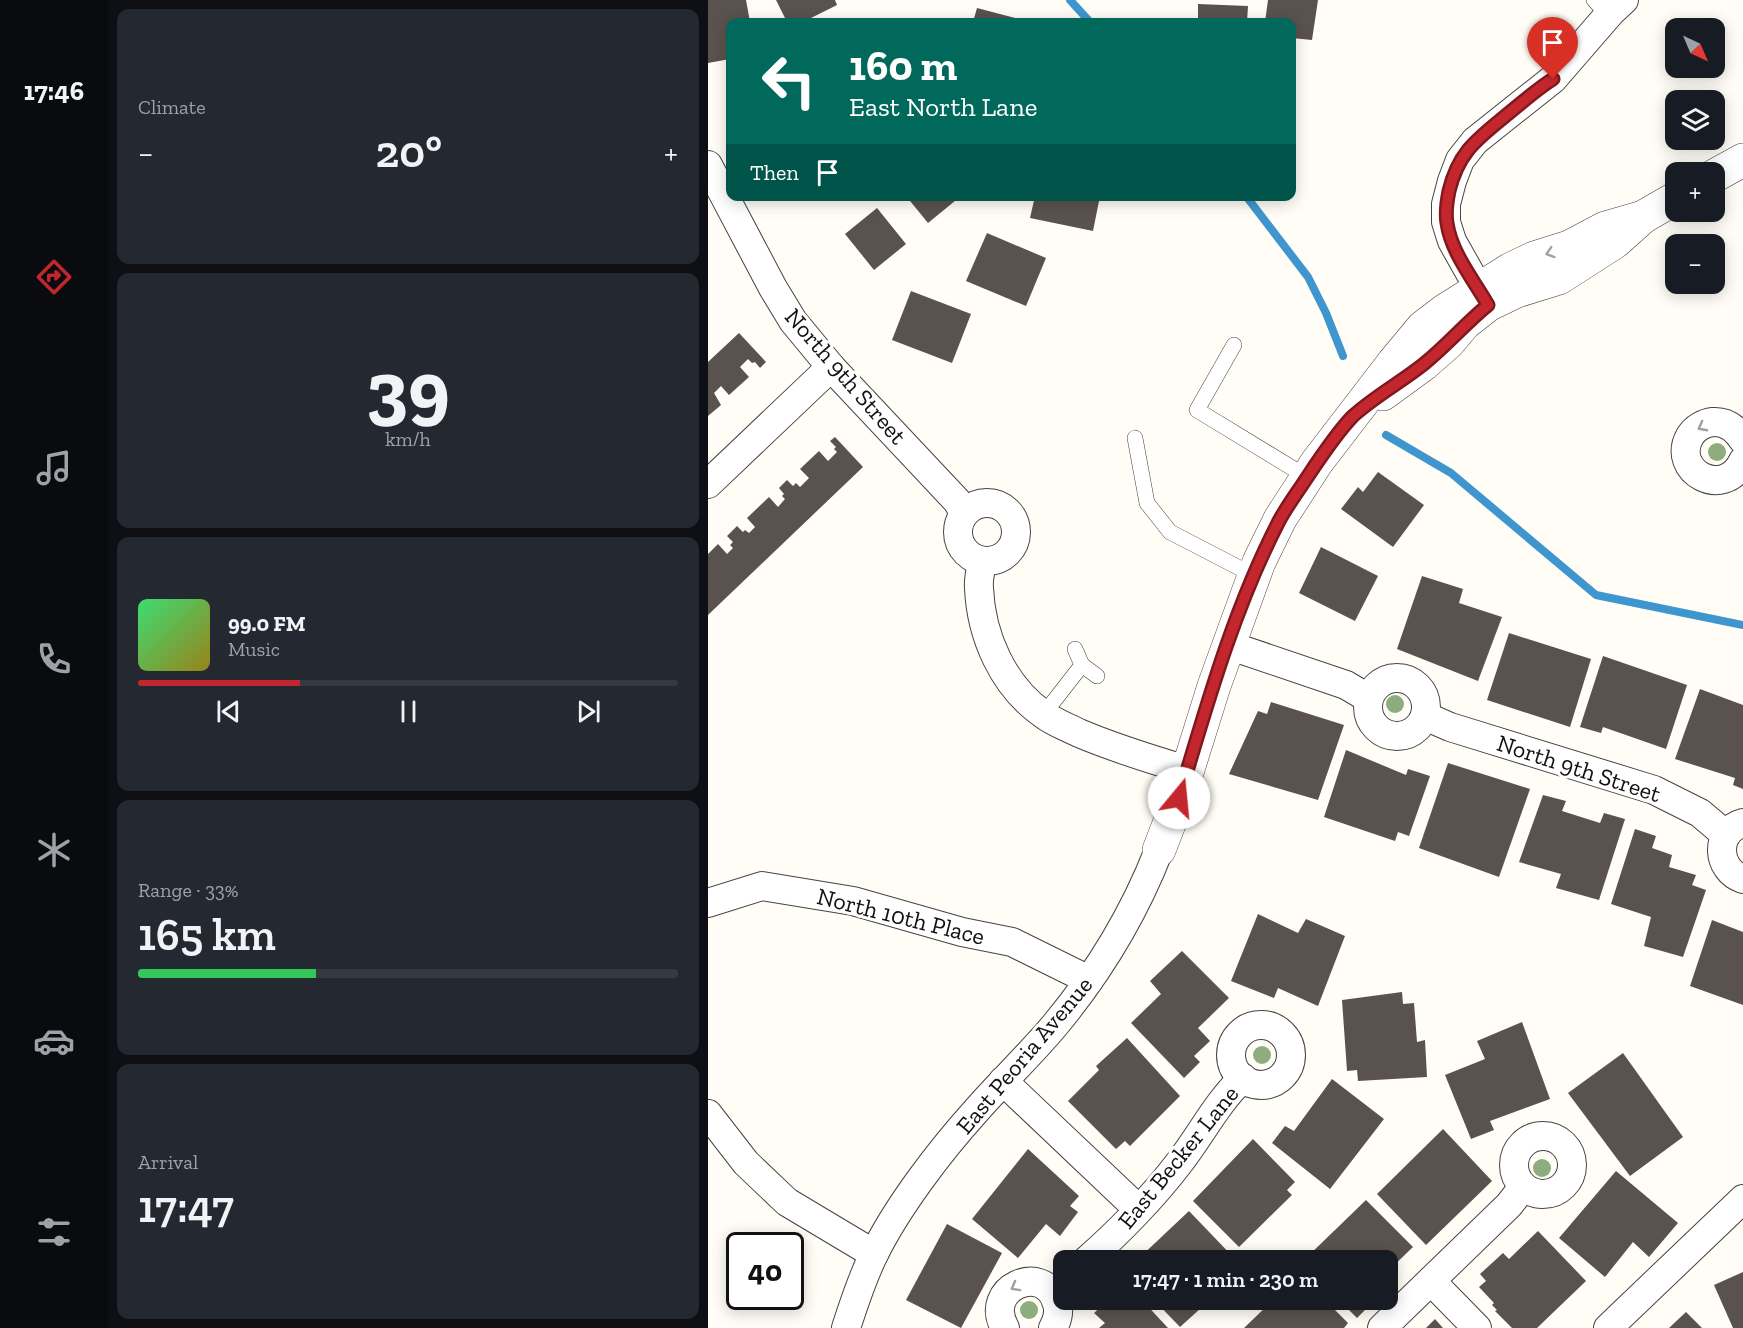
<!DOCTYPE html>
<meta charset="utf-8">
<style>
body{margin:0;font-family:"Zilla Slab",serif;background:#242831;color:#f1f3f6;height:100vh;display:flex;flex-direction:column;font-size:22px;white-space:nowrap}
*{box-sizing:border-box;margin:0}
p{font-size:20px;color:#9ea1a6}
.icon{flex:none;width:33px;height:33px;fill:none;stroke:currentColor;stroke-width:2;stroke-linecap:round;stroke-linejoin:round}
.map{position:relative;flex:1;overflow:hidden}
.side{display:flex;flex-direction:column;gap:9px;padding:9px;background:#0d0f14;width:600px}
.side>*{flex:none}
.guide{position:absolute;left:18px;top:18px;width:570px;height:183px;border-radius:12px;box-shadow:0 3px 15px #0003;background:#00695c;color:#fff;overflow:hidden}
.needle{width:39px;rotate:136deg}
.fabs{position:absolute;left:957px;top:18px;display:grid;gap:12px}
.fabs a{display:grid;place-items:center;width:60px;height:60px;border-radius:12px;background:#171b24;box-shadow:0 3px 15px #0003;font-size:30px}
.speed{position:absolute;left:18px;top:1232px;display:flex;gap:12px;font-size:30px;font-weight:700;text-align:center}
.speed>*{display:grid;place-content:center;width:78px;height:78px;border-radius:50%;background:#171b24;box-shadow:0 3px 15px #0003;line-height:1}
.speed .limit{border:3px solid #111;border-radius:9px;background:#fff;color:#111}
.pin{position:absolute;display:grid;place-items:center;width:51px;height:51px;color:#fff;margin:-62px -26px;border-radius:50% 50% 50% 0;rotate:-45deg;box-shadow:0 0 6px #0007}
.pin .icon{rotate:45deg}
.me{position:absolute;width:66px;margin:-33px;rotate:17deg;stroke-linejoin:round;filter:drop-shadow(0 0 4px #0008)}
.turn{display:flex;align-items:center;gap:21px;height:126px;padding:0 24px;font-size:27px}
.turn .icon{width:78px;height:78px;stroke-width:2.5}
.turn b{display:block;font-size:42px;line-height:51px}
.then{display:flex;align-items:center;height:57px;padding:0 24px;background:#0003;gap:12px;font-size:22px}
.big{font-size:45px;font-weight:600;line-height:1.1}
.side .tile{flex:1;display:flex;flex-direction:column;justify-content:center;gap:9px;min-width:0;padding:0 21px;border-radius:12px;background:#242831}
.side .dial{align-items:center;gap:0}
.dial b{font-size:78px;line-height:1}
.song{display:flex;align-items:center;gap:18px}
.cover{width:72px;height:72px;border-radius:9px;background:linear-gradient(135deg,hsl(140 70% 55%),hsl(50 70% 35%))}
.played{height:6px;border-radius:3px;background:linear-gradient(90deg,#c4262e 30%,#363941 30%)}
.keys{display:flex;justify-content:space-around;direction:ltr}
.heat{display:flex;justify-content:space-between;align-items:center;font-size:33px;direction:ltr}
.charge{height:9px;border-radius:4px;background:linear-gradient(90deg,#34c759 33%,#363941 0)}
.trip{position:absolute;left:345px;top:1250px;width:345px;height:60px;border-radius:12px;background:#171b24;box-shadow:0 3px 15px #0003;font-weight:600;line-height:60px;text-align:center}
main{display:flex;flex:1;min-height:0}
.tabs{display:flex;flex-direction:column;width:108px;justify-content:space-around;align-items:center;background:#090b0e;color:#9ea1a6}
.tabs .icon{width:42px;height:42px}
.tabs .on{color:#c4262e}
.tabs b{font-size:27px;color:#f1f3f6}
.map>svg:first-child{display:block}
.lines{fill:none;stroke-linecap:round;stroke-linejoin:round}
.stream{stroke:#3f96cf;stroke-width:8}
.building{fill:#5a524d}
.service-casing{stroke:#444;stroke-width:16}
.minor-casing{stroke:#444;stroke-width:30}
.tertiary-casing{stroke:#444;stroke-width:34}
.service{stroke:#fff;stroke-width:15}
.minor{stroke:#fff;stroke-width:28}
.tertiary{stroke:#fff;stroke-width:33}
.tree{fill:#8dad7f}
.oneway{stroke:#a0a0a0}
.route-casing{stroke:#7f191e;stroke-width:15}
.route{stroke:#c4262e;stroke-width:10}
.labels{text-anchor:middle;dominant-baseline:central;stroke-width:6;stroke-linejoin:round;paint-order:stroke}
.street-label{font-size:24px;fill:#111;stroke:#fff}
</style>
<main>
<nav class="tabs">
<b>17:46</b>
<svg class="icon on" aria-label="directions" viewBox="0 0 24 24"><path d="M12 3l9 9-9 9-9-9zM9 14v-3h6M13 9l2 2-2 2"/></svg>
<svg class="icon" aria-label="music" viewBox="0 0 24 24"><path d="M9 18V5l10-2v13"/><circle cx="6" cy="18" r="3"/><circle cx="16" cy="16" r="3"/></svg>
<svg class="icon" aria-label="phone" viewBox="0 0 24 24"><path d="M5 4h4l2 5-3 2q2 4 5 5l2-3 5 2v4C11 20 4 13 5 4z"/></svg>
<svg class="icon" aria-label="climate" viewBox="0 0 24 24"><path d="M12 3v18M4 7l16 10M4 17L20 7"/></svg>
<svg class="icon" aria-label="car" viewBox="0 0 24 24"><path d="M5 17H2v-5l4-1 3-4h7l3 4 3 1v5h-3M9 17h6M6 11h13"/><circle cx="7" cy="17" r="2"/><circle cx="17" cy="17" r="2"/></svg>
<svg class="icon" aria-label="filters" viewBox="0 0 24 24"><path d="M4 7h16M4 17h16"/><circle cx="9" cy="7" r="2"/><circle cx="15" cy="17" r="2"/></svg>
</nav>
<section class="side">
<div class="tile"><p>Climate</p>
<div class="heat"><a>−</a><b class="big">20°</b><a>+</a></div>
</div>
<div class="tile dial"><b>39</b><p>km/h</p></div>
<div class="tile">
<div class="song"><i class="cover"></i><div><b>99.0 FM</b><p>Music</p></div></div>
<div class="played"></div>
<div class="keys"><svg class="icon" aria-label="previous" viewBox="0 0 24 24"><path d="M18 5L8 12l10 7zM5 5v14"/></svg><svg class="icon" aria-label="pause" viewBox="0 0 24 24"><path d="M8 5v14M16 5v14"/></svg><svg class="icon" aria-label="next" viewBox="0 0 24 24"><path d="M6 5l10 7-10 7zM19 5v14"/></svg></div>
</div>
<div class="tile"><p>Range · 33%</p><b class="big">165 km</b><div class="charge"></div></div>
<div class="tile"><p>Arrival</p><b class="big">17:47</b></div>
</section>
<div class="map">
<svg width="1035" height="1328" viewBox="0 0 1035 1328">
<rect width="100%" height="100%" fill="#fffdf5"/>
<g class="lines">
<g class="stream">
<polyline points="362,0 382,22"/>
<polyline points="538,196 600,277 618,313 635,356"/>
<polyline points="678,435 743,473 888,595 1035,625"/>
</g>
</g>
<g class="building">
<polygon points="0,0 38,0 42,22 22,22 22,59 0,63"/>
<polygon points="68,0 127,0 129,5 95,22 79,22"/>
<polygon points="560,0 610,0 604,40 584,38 584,22 557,22"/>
<polygon points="490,4 540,6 539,22 490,22"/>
<polygon points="269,8 323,22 265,22"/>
<polygon points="198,196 253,196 220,223"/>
<polygon points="327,196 392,196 385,231 322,218"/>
<polygon points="169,208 198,244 166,270 137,234"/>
<polygon points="279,233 338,258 318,306 258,281"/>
<polygon points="203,291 263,314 244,363 184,340"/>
<polygon points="31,333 58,362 52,368 47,362 44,363 40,359 32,367 41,377 21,395 13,386 6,393 13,405 0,416 0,362"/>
<polygon points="127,437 155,467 0,615 0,554 10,544 19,554 25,548 22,545 25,542 19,536 29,526 35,532 37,530 41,533 47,527 39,518 61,497 70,507 77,499 74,496 76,494 71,488 79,480 85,486 88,483 92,487 101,478 92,469 111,451 120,461 129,452 126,449 128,447 122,441"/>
<polygon points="670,472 716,505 685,547 633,509 650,487 655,492"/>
<polygon points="613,547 670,576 647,621 591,593"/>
<polygon points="714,576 755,589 751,603 794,617 770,681 689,649"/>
<polygon points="801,633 883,659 862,727 779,700"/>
<polygon points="895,656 979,685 958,749 895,727 893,733 872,727"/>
<polygon points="992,689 1035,705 1035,789 1025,785 1027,778 967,759"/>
<polygon points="563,702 636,725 610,800 521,774 550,711 559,714"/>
<polygon points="638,750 698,775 700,769 722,776 701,836 690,832 687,841 616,817"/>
<polygon points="740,763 822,789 791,877 711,848"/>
<polygon points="835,795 858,801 854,811 892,823 896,813 917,819 891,900 848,888 853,874 811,862"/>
<polygon points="927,829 948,836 944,848 964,855 961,867 988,875 984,885 998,890 975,957 936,946 943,917 903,904"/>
<polygon points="550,914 590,933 598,919 637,936 610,1006 570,988 566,998 523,981"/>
<polygon points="1004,920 1035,932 1035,1005 982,986"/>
<polygon points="474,951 521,998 490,1028 502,1041 486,1056 492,1062 476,1078 423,1023 453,994 442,981"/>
<polygon points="694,992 695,1004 706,1003 709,1042 717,1040 719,1077 650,1081 649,1070 639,1071 634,1000"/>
<polygon points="814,1022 842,1099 782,1121 786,1130 763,1139 737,1075 777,1059 769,1041"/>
<polygon points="419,1038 472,1096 422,1146 417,1141 408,1149 360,1101 391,1070 388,1066"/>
<polygon points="915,1053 975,1137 922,1176 860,1093"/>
<polygon points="624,1079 676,1119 622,1189 564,1143 577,1126 586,1131"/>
<polygon points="735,1129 784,1181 718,1245 669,1194"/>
<polygon points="545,1139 587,1182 579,1190 584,1195 531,1247 485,1201"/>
<polygon points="320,1149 371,1196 362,1206 370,1212 352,1236 338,1224 310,1258 264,1219"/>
<polygon points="908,1171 970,1223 941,1257 925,1242 897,1277 851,1238"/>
<polygon points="658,1200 705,1247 680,1271 680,1260 596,1260"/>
<polygon points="481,1211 528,1260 429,1260"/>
<polygon points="239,1224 294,1253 253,1328 198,1300"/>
<polygon points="830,1231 878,1281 829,1328 804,1328 787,1311 789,1310 784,1305 786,1303 771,1287 778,1281 772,1274 795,1253 801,1259"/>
<polygon points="1035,1272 1035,1328 1025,1328 1006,1285"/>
<polygon points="401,1299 433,1299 460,1328 391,1328 397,1323 386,1313"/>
<polygon points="445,1299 503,1299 472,1327"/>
<polygon points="566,1299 616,1299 640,1323 636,1328 536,1328"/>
<polygon points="630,1299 666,1299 667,1300 649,1318"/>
<polygon points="978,1312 994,1328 961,1328"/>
<polygon points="727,1319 735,1328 718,1328"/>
</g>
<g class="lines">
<defs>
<g id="service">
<polyline points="886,0 900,15"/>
<polyline points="526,345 489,410 599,477"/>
<polyline points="427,438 439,503 462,532 547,576"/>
<polyline points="374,665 389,676"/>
<polyline points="335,715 374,665 367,649"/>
</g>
<g id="minor">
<polyline points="0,165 65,288 85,321 123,367 249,501 256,513"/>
<polyline points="780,305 744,241 738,222 738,204 744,181 752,160 767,141 845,79 903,12 916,0"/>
<path d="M1035,440C1028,429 1019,421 1005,422C996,423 987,428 982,436C962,471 1016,501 1035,461"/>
<polyline points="0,484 123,367"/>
<circle cx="279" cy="532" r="29"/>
<path d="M274,561C273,570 270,579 271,588C273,636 295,686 335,714C345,722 359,727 371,733C406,748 442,759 479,770"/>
<polyline points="520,645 638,685 660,698"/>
<circle cx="689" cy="707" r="29"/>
<polyline points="717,716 742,727 946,790 992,813 1018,835"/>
<path d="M1035,823C1006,831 1008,870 1035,879"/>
<polyline points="0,903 54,886 145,901 254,932 304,942 381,980"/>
<circle cx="553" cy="1055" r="30"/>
<polyline points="295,1081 430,1209"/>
<polyline points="0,1114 38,1163 79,1202 166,1254"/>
<circle cx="835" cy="1165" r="29"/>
<path d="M379,1260C410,1233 446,1196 471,1163C493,1135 509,1102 535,1078"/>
<polyline points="723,1281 769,1328"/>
<path d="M138,1328C146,1303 154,1279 165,1256C189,1207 231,1152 267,1112C293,1082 322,1055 347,1025C391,972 426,914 451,850"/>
<path d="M297,1328C274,1288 335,1262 348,1301C352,1310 350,1319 345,1328"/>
<polyline points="674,1328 801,1205 815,1187"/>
<polyline points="900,1328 1035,1199"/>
</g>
<g id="tertiary">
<polyline points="1006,176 1035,160"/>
<polyline points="675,394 716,364 740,343 757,323 780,305 809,291 851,278 907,242 935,217 968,198"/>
<polyline points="451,850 471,798 506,686 551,562 572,519 609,462 685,363 715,327 736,311 803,269 826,258 861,247 897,228 935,217"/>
</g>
</defs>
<use href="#service" class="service-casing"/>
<use href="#minor" class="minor-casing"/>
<use href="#tertiary" class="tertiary-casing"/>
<use href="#service" class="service"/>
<use href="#minor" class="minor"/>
<use href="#tertiary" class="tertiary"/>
</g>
<g class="tree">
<circle cx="1009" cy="452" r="9"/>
<circle cx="687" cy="704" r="9"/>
<circle cx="554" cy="1055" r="9"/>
<circle cx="834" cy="1168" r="9"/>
<circle cx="321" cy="1310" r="9"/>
</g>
<defs><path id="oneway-chevron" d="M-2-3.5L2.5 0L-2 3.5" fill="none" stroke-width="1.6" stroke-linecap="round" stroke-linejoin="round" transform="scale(1.5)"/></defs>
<g class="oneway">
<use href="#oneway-chevron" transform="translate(842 253) rotate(162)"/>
<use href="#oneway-chevron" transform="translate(994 427) rotate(152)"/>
<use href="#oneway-chevron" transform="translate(307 1287) rotate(151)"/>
</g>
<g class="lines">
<defs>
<path id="route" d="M471,798C499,704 526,608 571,521C579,506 589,493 598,479C612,458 627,435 644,417C664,398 695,381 717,363C739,345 758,323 780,305C765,279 743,252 739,223C737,212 739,201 741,191C751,150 771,138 801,113C816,101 829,89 845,79"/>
</defs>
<use href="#route" class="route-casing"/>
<use href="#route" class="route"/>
</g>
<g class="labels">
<g class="street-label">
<text transform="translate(138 376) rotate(49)">North 9th Street</text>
<text transform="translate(871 768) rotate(18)">North 9th Street</text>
<text transform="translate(193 916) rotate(14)">North 10th Place</text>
<text transform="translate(316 1055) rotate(-50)">East Peoria Avenue</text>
<text transform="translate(470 1157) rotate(-51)">East Becker Lane</text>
</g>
</g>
</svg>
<div class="fabs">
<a><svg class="needle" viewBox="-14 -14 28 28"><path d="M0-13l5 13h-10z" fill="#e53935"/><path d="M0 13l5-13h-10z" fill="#9ea1a6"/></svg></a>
<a><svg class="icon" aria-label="layers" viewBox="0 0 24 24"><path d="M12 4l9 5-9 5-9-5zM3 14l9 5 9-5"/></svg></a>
<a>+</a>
<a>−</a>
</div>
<div class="speed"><div class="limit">40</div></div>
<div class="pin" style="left:845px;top:79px;background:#d93025"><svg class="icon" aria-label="arrive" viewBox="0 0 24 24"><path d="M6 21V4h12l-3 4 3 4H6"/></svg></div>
<svg class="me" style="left:471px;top:798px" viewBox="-20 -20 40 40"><circle r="19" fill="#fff"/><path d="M0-13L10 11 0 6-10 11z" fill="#c4262e"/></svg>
<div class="trip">17:47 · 1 min · 230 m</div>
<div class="guide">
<div class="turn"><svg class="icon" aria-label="left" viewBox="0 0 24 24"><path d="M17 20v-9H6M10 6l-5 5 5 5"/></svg><div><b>160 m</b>East North Lane</div></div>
<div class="then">Then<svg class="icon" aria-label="arrive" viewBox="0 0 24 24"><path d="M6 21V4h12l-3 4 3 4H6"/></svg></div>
</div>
</div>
</main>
